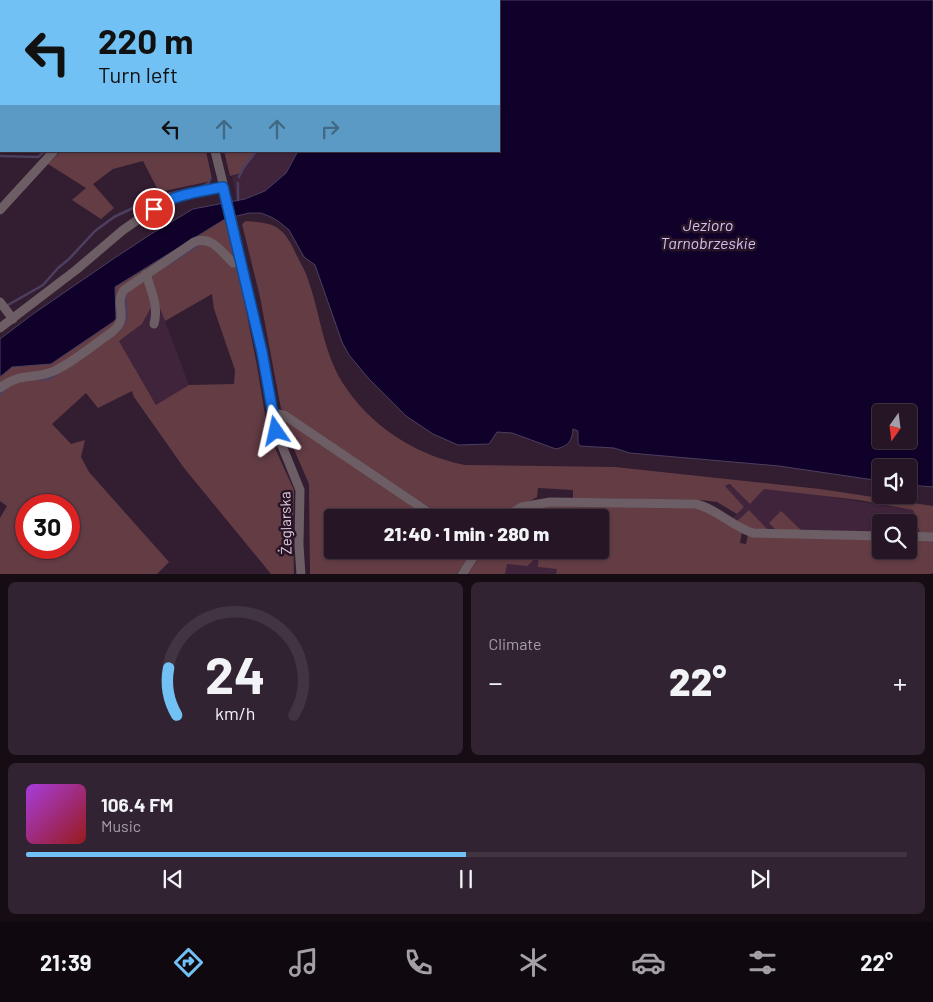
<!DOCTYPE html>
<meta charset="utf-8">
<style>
body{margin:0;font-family:Barlow,sans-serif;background:#322332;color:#f1f3f6;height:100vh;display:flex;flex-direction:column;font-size:19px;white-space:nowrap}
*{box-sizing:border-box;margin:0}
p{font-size:16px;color:#a49fa7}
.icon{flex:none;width:28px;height:28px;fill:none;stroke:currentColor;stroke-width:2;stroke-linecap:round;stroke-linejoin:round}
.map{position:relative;height:574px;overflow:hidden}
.side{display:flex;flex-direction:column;gap:8px;padding:8px;background:#150c14;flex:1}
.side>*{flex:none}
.top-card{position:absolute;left:0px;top:0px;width:500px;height:152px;box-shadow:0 1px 4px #0004,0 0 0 1px #423542;background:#72c1f5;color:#111;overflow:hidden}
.needle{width:32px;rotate:194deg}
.tools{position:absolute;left:872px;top:404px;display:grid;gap:10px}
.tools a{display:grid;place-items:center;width:45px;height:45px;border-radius:5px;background:#261625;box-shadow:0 1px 4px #0004,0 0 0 1px #423542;font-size:25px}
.speed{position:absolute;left:15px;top:494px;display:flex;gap:10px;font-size:25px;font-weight:700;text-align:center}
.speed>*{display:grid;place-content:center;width:65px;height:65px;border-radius:50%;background:#261625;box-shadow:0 1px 4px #0004,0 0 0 1px #423542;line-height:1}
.speed .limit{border:8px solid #d22;background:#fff;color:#111}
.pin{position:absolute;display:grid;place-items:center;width:42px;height:42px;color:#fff;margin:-21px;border:2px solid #fff;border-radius:50%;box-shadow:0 1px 5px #0007}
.me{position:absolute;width:55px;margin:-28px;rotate:349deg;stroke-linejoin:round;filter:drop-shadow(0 0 4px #0008)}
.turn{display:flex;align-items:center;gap:18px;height:105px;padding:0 15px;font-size:22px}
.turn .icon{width:65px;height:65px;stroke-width:2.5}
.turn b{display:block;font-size:35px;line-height:42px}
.lanes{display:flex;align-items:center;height:48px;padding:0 15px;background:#0003;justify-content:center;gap:25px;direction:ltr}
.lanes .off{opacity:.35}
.big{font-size:38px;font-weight:800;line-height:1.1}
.side .widget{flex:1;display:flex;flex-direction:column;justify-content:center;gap:8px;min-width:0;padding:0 18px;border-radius:8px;background:#322332}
.side .dial{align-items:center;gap:0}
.dial svg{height:130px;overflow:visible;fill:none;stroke:#423542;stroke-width:7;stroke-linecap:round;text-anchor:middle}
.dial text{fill:#f1f3f6;stroke:none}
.song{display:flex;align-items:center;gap:15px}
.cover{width:60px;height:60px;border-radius:8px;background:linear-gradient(135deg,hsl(280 70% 55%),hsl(0 70% 35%))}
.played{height:5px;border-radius:2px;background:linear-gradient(90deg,#72c1f5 50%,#423542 50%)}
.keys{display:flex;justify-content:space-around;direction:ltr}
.heat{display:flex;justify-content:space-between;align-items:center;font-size:28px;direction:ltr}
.side .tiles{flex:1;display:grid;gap:8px;grid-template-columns:1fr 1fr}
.widget:last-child{grid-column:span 2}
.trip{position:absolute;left:324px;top:509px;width:285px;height:50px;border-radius:5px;background:#261625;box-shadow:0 1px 4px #0004,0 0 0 1px #423542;font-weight:800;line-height:50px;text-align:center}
.tab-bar{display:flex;height:80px;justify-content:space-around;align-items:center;background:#0f090f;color:#a49fa7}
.tab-bar .icon{width:35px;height:35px}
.tab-bar .on{color:#72c1f5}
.tab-bar b{font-size:22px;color:#f1f3f6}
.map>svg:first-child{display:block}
.built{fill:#3f243c}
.green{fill:#633c44;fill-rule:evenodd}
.water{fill:#0f0129;stroke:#4d3f5f;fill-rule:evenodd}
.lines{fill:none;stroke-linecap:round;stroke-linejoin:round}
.stream{stroke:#4d3f5f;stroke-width:2.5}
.minor{stroke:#6c5e64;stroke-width:9}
.route-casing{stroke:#114b97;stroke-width:12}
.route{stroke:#1a73e8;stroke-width:9}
.labels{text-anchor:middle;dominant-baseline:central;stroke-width:5;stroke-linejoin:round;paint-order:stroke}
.street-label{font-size:15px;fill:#dfd0dd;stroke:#291427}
.water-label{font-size:16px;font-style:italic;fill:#cdc4f3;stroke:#291427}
</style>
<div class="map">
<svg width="933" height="575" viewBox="0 0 933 575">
<rect width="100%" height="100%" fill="#331d31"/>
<g class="built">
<polygon points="258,151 298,151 286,173 271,187 253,197 237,201 232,176 241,173"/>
<polygon points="156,297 189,385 157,406 119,341 142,324"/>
<polygon points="724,486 744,486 805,493 913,510 920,533 909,533 909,522 881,522 881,532 752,528 732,519 744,507"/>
<polygon points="485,550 577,550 574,574 470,575"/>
</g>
<g class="green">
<polygon points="61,151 206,151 212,179 207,182 159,192 143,161 113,169 93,184 114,208 101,219 72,200 86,188 48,164"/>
<polygon points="224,151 258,151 241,173 230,176"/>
<path d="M225,219L238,269L257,366L268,433L294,490L293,531L294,574H271L184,468L134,397L132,391L98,408L86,393L52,424L71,444L85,440L81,457L89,472L169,562L157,574H0V518L7,506L0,501V377L12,367L51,364L113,322L116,319L115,287ZM212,294L214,309L235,370L234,384L189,385L156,405L119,341L142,324L156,298L165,321ZM26,505H69V548H26Z"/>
<path d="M246,221C257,222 270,222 279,229C287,235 292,245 296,254C299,260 303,267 306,274C320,310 322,349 342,382C370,426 415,455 465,465L615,467L820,489L933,506V533H920L913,510L859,500L764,489L750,504L730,484L725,486L744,507L737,514L717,502L701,500L573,498V490L538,488L537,497C524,506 512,504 498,517H444L281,409L260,297L242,224Z"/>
<polygon points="283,418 429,517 332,518 332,550 473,550 457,574 310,574 309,484 286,431"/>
<polygon points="542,506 698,507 742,532 740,543 746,544 748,534 881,539 881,550 909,550 909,539 933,540 933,573 930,574 556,575 557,569 538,567 539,550 600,550 600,518 540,517 540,508"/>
<polygon points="749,510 769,531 753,529 736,522"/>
<polygon points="781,511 802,531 777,531 769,523"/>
<polygon points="484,550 535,550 535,559 527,566 507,564 505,574 468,574"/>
</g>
<path class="water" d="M323,0H933V487L909,485V468H881V481L779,466L630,453L614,448L580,446L578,443V431L573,429C572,442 568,446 556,449L512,433L497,432L489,444L458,445L433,434L406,416L369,379L349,355L342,342L315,265L304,257L289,230L278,221L271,217L261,213H249L225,219L115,287L116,319L113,322L51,364L12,367L0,377V339L33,314L113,259L151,234L193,209L245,199L265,191L286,173L298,151H499V1ZM881,412H909V440H881Z"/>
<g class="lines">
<g class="stream">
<polyline points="0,156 38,157 45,151"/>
<polyline points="239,177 243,168 256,151"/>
<polyline points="201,187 208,184 210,179"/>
<polyline points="238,200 238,183"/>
<polyline points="140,215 135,207 135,202 193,188"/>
<polyline points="168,265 198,245"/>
<polyline points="8,305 43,285 58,268 69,259 95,231 114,217 135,207"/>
<path d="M116,333C130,323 126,310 125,295"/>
<polyline points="38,380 50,378 60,372"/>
<polyline points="0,394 5,389"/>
</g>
<g class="minor">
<polyline points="176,0 177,1"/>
<polyline points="221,1 222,0"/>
<polyline points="215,151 234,228 262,353 276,431 300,490 299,545 301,575"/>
<polyline points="0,210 54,151"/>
<path d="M146,274C151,291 159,306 154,324"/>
<polyline points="0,302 13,319"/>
<polyline points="0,328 76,270 123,230 162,203 195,192 223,187"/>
<path d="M0,388C20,372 34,380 54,371C75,361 93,345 112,332C131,317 113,305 124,290L194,242C211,235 222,252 233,263H241"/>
<polyline points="272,413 284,415 437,518"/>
<path d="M503,518L522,507L550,502L695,504C714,507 733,527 753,533L881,536"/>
<polyline points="909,536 933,537"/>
<polyline points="462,575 478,550"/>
</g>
</g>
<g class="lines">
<defs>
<path id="route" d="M154,209C174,194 199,192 223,187L262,352L276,431"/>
</defs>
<use href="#route" class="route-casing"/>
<use href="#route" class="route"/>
</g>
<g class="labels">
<g class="street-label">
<text transform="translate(285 523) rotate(-91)">Żeglarska</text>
</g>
<g class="water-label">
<text x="708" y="224">Jezioro<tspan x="708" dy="18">Tarnobrzeskie</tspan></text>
</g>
</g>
</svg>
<div class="tools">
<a><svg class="needle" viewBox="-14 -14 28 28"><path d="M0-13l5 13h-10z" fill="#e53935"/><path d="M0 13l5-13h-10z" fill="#a49fa7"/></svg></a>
<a><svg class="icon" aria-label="sound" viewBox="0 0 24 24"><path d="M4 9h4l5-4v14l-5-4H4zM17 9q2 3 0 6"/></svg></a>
<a><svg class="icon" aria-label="search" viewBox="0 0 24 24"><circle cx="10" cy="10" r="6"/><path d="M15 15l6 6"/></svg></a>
</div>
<div class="speed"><div class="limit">30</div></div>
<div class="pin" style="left:154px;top:209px;background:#d93025"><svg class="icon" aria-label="arrive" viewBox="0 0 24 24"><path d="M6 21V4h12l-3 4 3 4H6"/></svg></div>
<svg class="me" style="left:276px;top:431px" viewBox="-20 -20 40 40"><path d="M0-17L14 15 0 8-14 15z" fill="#1a73e8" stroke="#fff" stroke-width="4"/></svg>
<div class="trip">21:40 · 1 min · 280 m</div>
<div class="top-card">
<div class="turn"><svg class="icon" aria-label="left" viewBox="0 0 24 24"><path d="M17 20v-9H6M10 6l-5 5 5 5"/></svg><div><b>220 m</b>Turn left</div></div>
<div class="lanes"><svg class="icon" aria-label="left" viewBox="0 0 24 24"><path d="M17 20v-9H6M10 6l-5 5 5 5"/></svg><svg class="icon off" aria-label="ahead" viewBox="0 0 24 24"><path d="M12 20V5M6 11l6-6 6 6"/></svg><svg class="icon off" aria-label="ahead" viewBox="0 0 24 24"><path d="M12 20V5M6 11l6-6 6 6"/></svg><svg class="icon off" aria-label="right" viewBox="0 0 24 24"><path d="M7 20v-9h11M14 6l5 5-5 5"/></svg></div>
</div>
</div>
<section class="side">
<div class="tiles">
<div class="widget dial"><svg viewBox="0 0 100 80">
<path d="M14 69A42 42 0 1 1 86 69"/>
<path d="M14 69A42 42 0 0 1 9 40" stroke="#72c1f5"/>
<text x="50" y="56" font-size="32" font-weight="700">24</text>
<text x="50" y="72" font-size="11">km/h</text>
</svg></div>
<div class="widget"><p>Climate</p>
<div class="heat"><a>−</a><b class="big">22°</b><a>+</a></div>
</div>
<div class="widget">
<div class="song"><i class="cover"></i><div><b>106.4 FM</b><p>Music</p></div></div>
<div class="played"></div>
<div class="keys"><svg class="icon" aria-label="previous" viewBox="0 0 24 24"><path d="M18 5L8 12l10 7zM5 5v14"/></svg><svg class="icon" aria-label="pause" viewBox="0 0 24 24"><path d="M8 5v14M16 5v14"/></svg><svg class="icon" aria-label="next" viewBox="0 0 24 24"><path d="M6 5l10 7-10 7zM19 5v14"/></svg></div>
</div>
</div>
</section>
<nav class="tab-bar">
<b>21:39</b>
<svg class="icon on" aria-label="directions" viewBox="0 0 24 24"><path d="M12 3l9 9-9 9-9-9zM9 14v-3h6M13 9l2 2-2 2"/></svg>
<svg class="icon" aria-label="music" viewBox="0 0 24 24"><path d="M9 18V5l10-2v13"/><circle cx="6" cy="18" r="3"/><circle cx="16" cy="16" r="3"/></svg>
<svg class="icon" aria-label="phone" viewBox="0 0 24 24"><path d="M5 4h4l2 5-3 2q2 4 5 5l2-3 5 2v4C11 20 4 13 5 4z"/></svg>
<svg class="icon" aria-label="climate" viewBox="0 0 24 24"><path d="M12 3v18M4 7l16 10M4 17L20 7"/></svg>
<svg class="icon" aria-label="car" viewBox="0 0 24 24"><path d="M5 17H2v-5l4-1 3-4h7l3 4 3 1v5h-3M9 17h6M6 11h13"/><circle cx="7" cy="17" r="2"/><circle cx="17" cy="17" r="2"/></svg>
<svg class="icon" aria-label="filters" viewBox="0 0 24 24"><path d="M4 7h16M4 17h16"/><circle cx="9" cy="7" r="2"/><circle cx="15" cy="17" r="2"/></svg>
<b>22°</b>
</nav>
